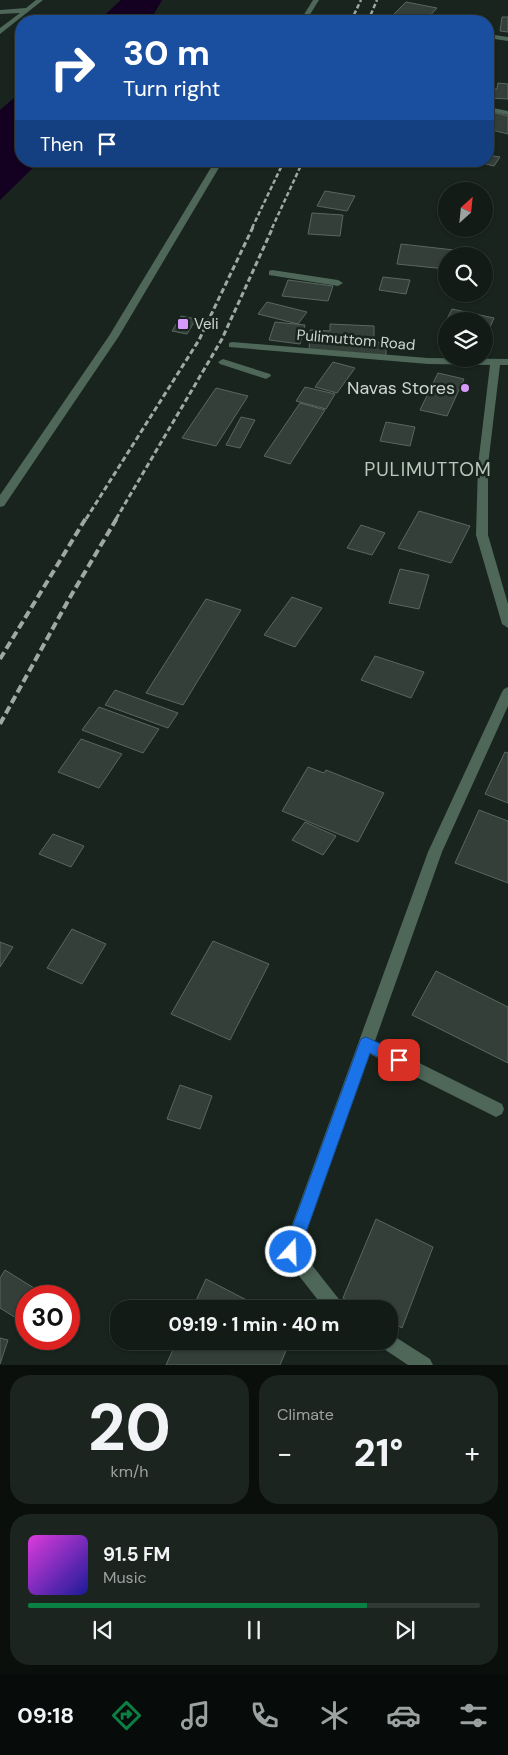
<!DOCTYPE html>
<meta charset="utf-8">
<style>
body{margin:0;font-family:"DM Sans",sans-serif;background:#1b241f;color:#f1f3f6;height:100vh;display:flex;flex-direction:column;font-size:19px;white-space:nowrap}
*{box-sizing:border-box;margin:0}
p{font-size:16px;color:#9ca1a1}
.icon{flex:none;width:28px;height:28px;fill:none;stroke:currentColor;stroke-width:2;stroke-linecap:round;stroke-linejoin:round}
.map{position:relative;height:1365px;overflow:hidden}
.panel{display:flex;flex-direction:column;gap:10px;padding:10px;background:#0a0f0c;flex:1}
.panel>*{flex:none}
.hud{position:absolute;left:15px;top:15px;width:479px;height:152px;border-radius:20px;box-shadow:0 1px 4px #0004,0 0 0 1px #313935;background:#1a4fa0;color:#fff;overflow:hidden}
.needle{width:32px;rotate:27deg}
.buttons{position:absolute;left:438px;top:182px;display:grid;gap:10px}
.buttons a{display:grid;place-items:center;width:55px;height:55px;border-radius:50%;background:#121b16;box-shadow:0 1px 4px #0004,0 0 0 1px #313935;font-size:25px}
.speed{position:absolute;left:15px;top:1285px;display:flex;gap:10px;font-size:25px;font-weight:700;text-align:center}
.speed>*{display:grid;place-content:center;width:65px;height:65px;border-radius:50%;background:#121b16;box-shadow:0 1px 4px #0004,0 0 0 1px #313935;line-height:1}
.speed .limit{border:8px solid #d22;background:#fff;color:#111}
.pin{position:absolute;display:grid;place-items:center;width:42px;height:42px;color:#fff;margin:-21px;border-radius:10px;box-shadow:0 2px 8px #0006}
.me{position:absolute;width:55px;margin:-28px;rotate:20deg;stroke-linejoin:round;filter:drop-shadow(0 0 4px #0008)}
.turn{display:flex;align-items:center;gap:18px;height:105px;padding:0 25px;font-size:22px}
.turn .icon{width:65px;height:65px;stroke-width:2.5}
.turn b{display:block;font-size:35px;line-height:42px}
.then{display:flex;align-items:center;height:48px;padding:0 25px;background:#0003;gap:10px;font-size:19px}
.big{font-size:38px;font-weight:700;line-height:1.1}
.panel .tile{flex:1;display:flex;flex-direction:column;justify-content:center;gap:8px;min-width:0;padding:0 18px;border-radius:20px;background:#1b241f}
.panel .dial{align-items:center;gap:0}
.dial b{font-size:65px;line-height:1}
.song{display:flex;align-items:center;gap:15px}
.cover{width:60px;height:60px;border-radius:8px;background:linear-gradient(135deg,hsl(300 70% 55%),hsl(240 70% 35%))}
.played{height:5px;border-radius:2px;background:linear-gradient(90deg,#0b8043 75%,#313935 75%)}
.keys{display:flex;justify-content:space-around;direction:ltr}
.heat{display:flex;justify-content:space-between;align-items:center;font-size:28px;direction:ltr}
.panel .tiles{flex:1;display:grid;gap:10px;grid-template-columns:1fr 1fr}
.tile:last-child{grid-column:span 2}
.trip{position:absolute;left:110px;top:1300px;width:288px;height:50px;border-radius:20px;background:#121b16;box-shadow:0 1px 4px #0004,0 0 0 1px #313935;font-weight:700;line-height:50px;text-align:center}
.tab-bar{display:flex;height:80px;justify-content:space-around;align-items:center;background:#070b09;color:#9ca1a1}
.tab-bar .icon{width:35px;height:35px}
.tab-bar .active{color:#0b8043}
.tab-bar b{font-size:22px;color:#f1f3f6}
.map>svg:first-child{display:block}
.water{fill:#140021}
.building{fill:#333f38;stroke:#59675f}
.lines{fill:none;stroke-linecap:round;stroke-linejoin:round}
.minor{fill:#4e6759;fill-rule:evenodd}
.rail-far2{stroke:#9fa8a2;stroke-width:2.5;stroke-dasharray:4.5 2.5;stroke-linecap:butt}
.rail-far1{stroke:#9fa8a2;stroke-width:3;stroke-dasharray:5.5 3;stroke-linecap:butt}
.rail{stroke:#9fa8a2;stroke-width:4;stroke-dasharray:8 4;stroke-linecap:butt}
.route{fill:#1a73e8;stroke:#114b97}
.poi-dot{fill:#d69bfa;stroke:#18241d;stroke-width:2}
.labels{text-anchor:middle;dominant-baseline:central;stroke-width:5;stroke-linejoin:round;paint-order:stroke}
.far-poi-label{font-size:15px;fill:#ced6d1;stroke:#18241d;text-anchor:start}
.far-street-label{font-size:15px;fill:#ced6d1;stroke:#18241d}
.poi-label{font-size:18px;fill:#ced6d1;stroke:#18241d;text-anchor:end}
.neighbourhood-label{font-size:19px;letter-spacing:1px;fill:#b9c8be;stroke:#18241d}
</style>
<div class="map">
<svg width="508" height="1365" viewBox="0 0 508 1365">
<rect width="100%" height="100%" fill="#18241d"/>
<g class="water">
<polygon points="121,0 162,0 150,21 98,21"/>
<polygon points="21,92 21,161 40,161 0,200 0,110"/>
</g>
<g class="building">
<polygon points="406,2 437,8 425,21 412,21 391,17"/>
<polygon points="502,17 508,17 508,32 500,31"/>
<polygon points="498,83 508,84 508,99 488,98 488,89 497,89"/>
<polygon points="488,111 508,116 508,134 488,129"/>
<polygon points="488,155 500,157 494,166 482,163 488,161"/>
<polygon points="325,191 355,196 347,211 317,206"/>
<polygon points="312,213 343,215 340,236 308,234"/>
<polygon points="401,244 454,250 453,256 446,256 446,269 397,264"/>
<polygon points="383,277 410,280 406,294 379,290"/>
<polygon points="288,280 333,286 328,301 282,296"/>
<polygon points="267,302 307,312 298,324 258,314"/>
<polygon points="452,309 494,318 487,334 484,333 484,321 446,321 446,325 444,325"/>
<polygon points="181,316 196,319 187,334 172,331"/>
<polygon points="275,322 305,325 300,344 269,340"/>
<polygon points="330,324 374,326 374,342 386,343 386,356 309,352 310,330 330,331"/>
<polygon points="333,362 355,368 337,393 315,387"/>
<polygon points="438,373 464,379 447,416 420,410"/>
<polygon points="305,387 335,394 326,409 296,401"/>
<polygon points="216,388 248,396 216,446 182,438"/>
<polygon points="300,403 325,410 290,464 264,456"/>
<polygon points="241,417 255,420 240,448 226,445"/>
<polygon points="386,422 415,427 410,446 380,441"/>
<polygon points="419,511 470,526 451,563 398,548"/>
<polygon points="361,525 385,533 372,555 347,548"/>
<polygon points="400,569 429,575 419,609 389,603"/>
<polygon points="292,597 322,608 295,647 264,635"/>
<polygon points="206,599 241,610 183,705 146,693"/>
<polygon points="375,656 424,672 411,698 361,680"/>
<polygon points="115,690 178,713 168,728 105,705"/>
<polygon points="99,707 159,729 143,753 82,730"/>
<polygon points="81,739 122,754 99,788 58,772"/>
<polygon points="505,752 508,753 508,803 485,794"/>
<polygon points="308,767 324,773 326,770 384,793 358,842 282,811"/>
<polygon points="479,810 508,821 508,883 455,863"/>
<polygon points="305,822 336,836 323,855 292,840"/>
<polygon points="53,834 84,846 71,867 39,854"/>
<polygon points="72,929 106,944 82,984 47,968"/>
<polygon points="213,941 269,964 230,1040 171,1014"/>
<polygon points="0,942 13,947 0,967"/>
<polygon points="436,971 508,1007 508,1063 412,1015"/>
<polygon points="180,1085 212,1096 200,1129 167,1119"/>
<polygon points="376,1219 433,1247 402,1328 389,1321 389,1309 364,1309 343,1298"/>
<polygon points="5,1270 42,1293 40,1296 26,1296 26,1319 24,1323 0,1308 0,1278"/>
<polygon points="206,1279 264,1309 192,1309"/>
<polygon points="0,1338 8,1340 0,1364"/>
<polygon points="177,1341 290,1341 280,1365 166,1365"/>
</g>
<g class="lines">
<g class="minor">
<polygon points="36,0 43,0 0,34 0,28 20,13 0,14 0,10 26,8"/>
<polygon points="313,0 319,0 306,21 300,21"/>
<polygon points="488,34 508,37 508,41 488,38"/>
<polygon points="488,107 508,111 508,115 488,111"/>
<polygon points="215,161 223,161 119,336 4,506 0,507 0,495 109,336"/>
<polygon points="272,270 338,280 343,283 338,286 269,275 269,271"/>
<polygon points="232,342 428,358 508,359 508,365 500,365 488,465 488,535 508,604 508,628 502,624 476,535 478,465 490,365 428,364 229,347 229,343"/>
<polygon points="223,359 270,374 271,376 266,379 220,364 218,362"/>
<polygon points="508,687 508,706 442,852 375,1041 502,1104 504,1109 502,1114 496,1117 370,1054 300,1250 342,1303 345,1309 325,1309 285,1258 282,1252 428,852 502,692 504,689"/>
<polygon points="389,1333 430,1359 433,1365 408,1365 381,1347 378,1341 389,1341"/>
</g>
<g class="rail-far2">
<polyline points="351,21 361,0"/>
<polyline points="368,21 377,0"/>
<polyline points="252,228 284,161"/>
<polyline points="272,228 303,161"/>
</g>
<g class="rail-far1">
<polyline points="86,519 199,340 253,227"/>
<polyline points="116,519 222,339 273,227"/>
</g>
<g class="rail">
<polyline points="0,659 86,518"/>
<polyline points="0,724 69,599 117,518"/>
</g>
</g>
<polygon class="route" points="366,1037 404,1055 406,1060 404,1065 399,1067 370,1053 299,1252 297,1258 291,1260 285,1258 283,1252 359,1044 361,1039"/>
<g class="poi-dot">
<rect x="177" y="318" width="12" height="12" rx="2.5"/>
<circle cx="465" cy="388" r="5"/>
</g>
<g class="labels">
<g class="far-poi-label">
<text x="194" y="324">Veli</text>
</g>
<g class="far-street-label">
<text transform="translate(356 340) rotate(5)">Pulimuttom Road</text>
</g>
<g class="poi-label">
<text x="455" y="388">Navas Stores</text>
</g>
<g class="neighbourhood-label">
<text x="428" y="469">PULIMUTTOM</text>
</g>
</g>
</svg>
<div class="buttons">
<a><svg class="needle" viewBox="-14 -14 28 28"><path d="M0-13l5 13h-10z" fill="#e53935"/><path d="M0 13l5-13h-10z" fill="#9ca1a1"/></svg></a>
<a><svg class="icon" aria-label="search" viewBox="0 0 24 24"><circle cx="10" cy="10" r="6"/><path d="M15 15l6 6"/></svg></a>
<a><svg class="icon" aria-label="layers" viewBox="0 0 24 24"><path d="M12 4l9 5-9 5-9-5zM3 14l9 5 9-5"/></svg></a>
</div>
<div class="speed"><div class="limit">30</div></div>
<div class="pin" style="left:399px;top:1060px;background:#d93025"><svg class="icon" aria-label="arrive" viewBox="0 0 24 24"><path d="M6 21V4h12l-3 4 3 4H6"/></svg></div>
<svg class="me" style="left:291px;top:1252px" viewBox="-20 -20 40 40"><circle r="17" fill="#1a73e8" stroke="#fff" stroke-width="3"/><path d="M0-11L8 9 0 5-8 9z" fill="#fff"/></svg>
<div class="trip">09:19 · 1 min · 40 m</div>
<div class="hud">
<div class="turn"><svg class="icon" aria-label="right" viewBox="0 0 24 24"><path d="M7 20v-9h11M14 6l5 5-5 5"/></svg><div><b>30 m</b>Turn right</div></div>
<div class="then">Then<svg class="icon" aria-label="arrive" viewBox="0 0 24 24"><path d="M6 21V4h12l-3 4 3 4H6"/></svg></div>
</div>
</div>
<section class="panel">
<div class="tiles">
<div class="tile dial"><b>20</b><p>km/h</p></div>
<div class="tile"><p>Climate</p>
<div class="heat"><a>−</a><b class="big">21°</b><a>+</a></div>
</div>
<div class="tile">
<div class="song"><i class="cover"></i><div><b>91.5 FM</b><p>Music</p></div></div>
<div class="played"></div>
<div class="keys"><svg class="icon" aria-label="previous" viewBox="0 0 24 24"><path d="M18 5L8 12l10 7zM5 5v14"/></svg><svg class="icon" aria-label="pause" viewBox="0 0 24 24"><path d="M8 5v14M16 5v14"/></svg><svg class="icon" aria-label="next" viewBox="0 0 24 24"><path d="M6 5l10 7-10 7zM19 5v14"/></svg></div>
</div>
</div>
</section>
<nav class="tab-bar">
<b>09:18</b>
<svg class="icon active" aria-label="directions" viewBox="0 0 24 24"><path d="M12 3l9 9-9 9-9-9zM9 14v-3h6M13 9l2 2-2 2"/></svg>
<svg class="icon" aria-label="music" viewBox="0 0 24 24"><path d="M9 18V5l10-2v13"/><circle cx="6" cy="18" r="3"/><circle cx="16" cy="16" r="3"/></svg>
<svg class="icon" aria-label="phone" viewBox="0 0 24 24"><path d="M5 4h4l2 5-3 2q2 4 5 5l2-3 5 2v4C11 20 4 13 5 4z"/></svg>
<svg class="icon" aria-label="climate" viewBox="0 0 24 24"><path d="M12 3v18M4 7l16 10M4 17L20 7"/></svg>
<svg class="icon" aria-label="car" viewBox="0 0 24 24"><path d="M5 17H2v-5l4-1 3-4h7l3 4 3 1v5h-3M9 17h6M6 11h13"/><circle cx="7" cy="17" r="2"/><circle cx="17" cy="17" r="2"/></svg>
<svg class="icon" aria-label="filters" viewBox="0 0 24 24"><path d="M4 7h16M4 17h16"/><circle cx="9" cy="7" r="2"/><circle cx="15" cy="17" r="2"/></svg>
</nav>
